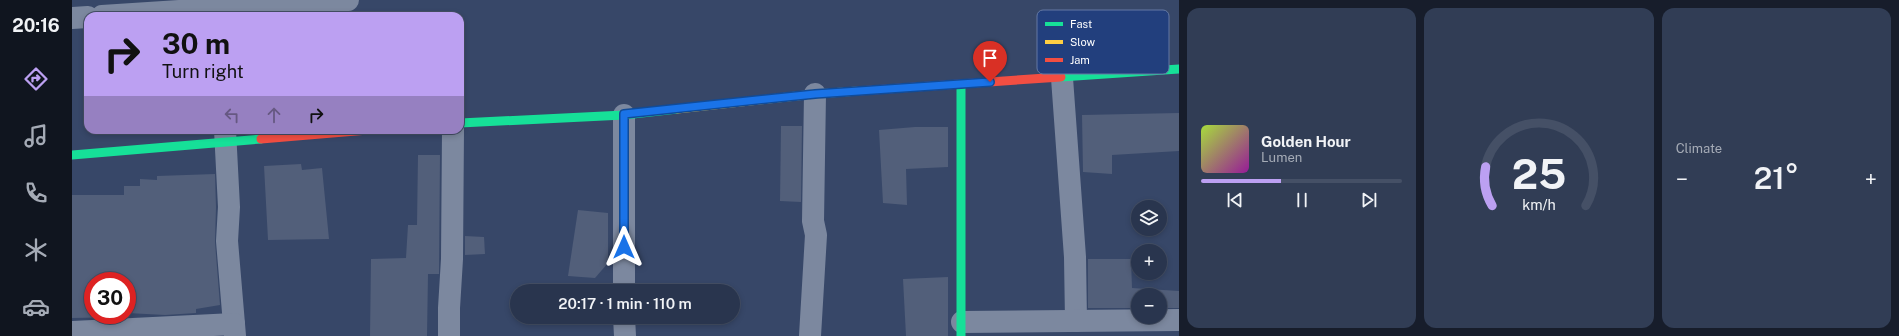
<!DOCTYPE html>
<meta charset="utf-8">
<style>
body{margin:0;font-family:"Public Sans",sans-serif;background:#313d55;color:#f1f3f6;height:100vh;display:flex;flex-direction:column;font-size:15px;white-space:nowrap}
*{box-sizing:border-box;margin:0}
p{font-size:13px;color:#a5abb6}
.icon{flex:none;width:22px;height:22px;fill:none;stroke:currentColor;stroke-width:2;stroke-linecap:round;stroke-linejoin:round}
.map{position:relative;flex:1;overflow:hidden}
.side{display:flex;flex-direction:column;gap:8px;padding:8px;background:#171d2b;width:720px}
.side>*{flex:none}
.top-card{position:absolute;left:12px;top:12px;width:380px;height:122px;border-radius:12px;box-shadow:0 2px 6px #0003,0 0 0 1px #455066;background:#bca0f2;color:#111;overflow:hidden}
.controls{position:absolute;left:1059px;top:200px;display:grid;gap:8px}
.controls a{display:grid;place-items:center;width:36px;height:36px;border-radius:50%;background:#29354e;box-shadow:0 2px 6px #0003,0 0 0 1px #455066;font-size:20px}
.speed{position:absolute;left:12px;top:272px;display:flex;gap:8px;font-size:20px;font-weight:700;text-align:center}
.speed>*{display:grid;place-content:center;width:52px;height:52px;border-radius:50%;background:#29354e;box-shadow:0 2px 6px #0003,0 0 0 1px #455066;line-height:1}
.speed .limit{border:6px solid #d22;background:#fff;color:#111}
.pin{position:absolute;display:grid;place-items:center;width:34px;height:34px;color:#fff;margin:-41px -17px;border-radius:50% 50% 50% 0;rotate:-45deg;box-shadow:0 0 4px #0007}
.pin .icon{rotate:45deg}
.me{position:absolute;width:44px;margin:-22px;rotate:0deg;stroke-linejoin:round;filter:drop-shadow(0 0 3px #0008)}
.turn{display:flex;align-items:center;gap:14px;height:84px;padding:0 12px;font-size:18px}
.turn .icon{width:52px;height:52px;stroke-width:2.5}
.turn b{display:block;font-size:28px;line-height:34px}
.lanes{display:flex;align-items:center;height:38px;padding:0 12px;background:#0003;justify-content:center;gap:20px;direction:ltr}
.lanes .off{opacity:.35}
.big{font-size:30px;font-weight:600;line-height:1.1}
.side .tile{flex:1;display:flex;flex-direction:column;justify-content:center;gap:6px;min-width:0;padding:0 14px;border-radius:12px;background:#313d55}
.side .dial{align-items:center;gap:0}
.dial svg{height:104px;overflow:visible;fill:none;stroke:#455066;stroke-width:7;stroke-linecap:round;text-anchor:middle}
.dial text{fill:#f1f3f6;stroke:none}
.song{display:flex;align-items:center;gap:12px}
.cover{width:48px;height:48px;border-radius:6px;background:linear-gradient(135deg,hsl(80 70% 55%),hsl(300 70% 35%))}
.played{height:4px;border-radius:2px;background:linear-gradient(90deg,#bca0f2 40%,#455066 40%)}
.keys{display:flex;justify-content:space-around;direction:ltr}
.heat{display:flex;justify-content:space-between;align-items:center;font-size:22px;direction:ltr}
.side .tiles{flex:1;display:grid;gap:8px;grid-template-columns:repeat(3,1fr)}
.trip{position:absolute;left:438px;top:284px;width:230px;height:40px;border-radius:20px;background:#29354e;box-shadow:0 2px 6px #0003,0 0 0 1px #455066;font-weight:600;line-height:40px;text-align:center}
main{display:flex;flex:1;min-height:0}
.menu{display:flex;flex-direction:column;width:72px;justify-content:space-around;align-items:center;background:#10151f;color:#a5abb6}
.menu .icon{width:28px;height:28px}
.menu .selected{color:#bca0f2}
.menu b{font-size:18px;color:#f1f3f6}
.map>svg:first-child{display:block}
.building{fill:#525f7a}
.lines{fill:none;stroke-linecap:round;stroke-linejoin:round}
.street{stroke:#7c889f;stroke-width:22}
.fast{stroke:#16e098;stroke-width:9}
.slow{stroke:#ffcf43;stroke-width:9}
.jam{stroke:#f24e42;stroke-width:9}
.route-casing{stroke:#114b97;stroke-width:10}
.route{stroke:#1a73e8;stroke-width:7}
.key{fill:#223f7d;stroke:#6479a4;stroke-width:1}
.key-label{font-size:11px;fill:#fff}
</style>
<main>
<nav class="menu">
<b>20:16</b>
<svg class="icon selected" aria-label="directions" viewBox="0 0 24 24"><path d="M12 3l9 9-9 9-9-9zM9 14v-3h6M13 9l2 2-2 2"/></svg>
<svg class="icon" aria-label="music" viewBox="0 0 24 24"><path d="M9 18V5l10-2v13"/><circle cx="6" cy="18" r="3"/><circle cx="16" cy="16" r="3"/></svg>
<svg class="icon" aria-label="phone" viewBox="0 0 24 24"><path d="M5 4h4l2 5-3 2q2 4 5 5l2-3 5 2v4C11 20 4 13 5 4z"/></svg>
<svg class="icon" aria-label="climate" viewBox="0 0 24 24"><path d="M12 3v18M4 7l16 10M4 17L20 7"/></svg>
<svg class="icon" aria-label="car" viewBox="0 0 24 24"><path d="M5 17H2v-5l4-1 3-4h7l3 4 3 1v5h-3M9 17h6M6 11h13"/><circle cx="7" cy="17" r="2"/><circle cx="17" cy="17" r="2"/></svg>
</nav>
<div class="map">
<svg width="1107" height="336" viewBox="0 0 1107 336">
<rect width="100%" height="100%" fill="#374768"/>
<g class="building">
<polygon points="1107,113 1107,151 1040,155 1040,174 1011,172 1010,115"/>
<polygon points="709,126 730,126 729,202 708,201"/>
<polygon points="843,127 876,127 876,167 834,169 835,205 811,203 807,130"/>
<polygon points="346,155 368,155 367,274 356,274 355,336 298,336 299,259 334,258 336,225 345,225"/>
<polygon points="229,164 230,170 250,168 257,239 196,240 192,166"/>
<polygon points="143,174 144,207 143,242 148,305 124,309 124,313 93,315 55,313 55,281 21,281 21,315 53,315 53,317 0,318 0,195 52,195 52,186 68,186 68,179 85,180 85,176"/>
<polygon points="506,210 536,213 536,263 523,278 496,276"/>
<polygon points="393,236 412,237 413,254 393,255"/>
<polygon points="1016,259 1059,259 1060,288 1107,291 1107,308 1088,308 1088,295 1066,295 1066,308 1016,308"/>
<polygon points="876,277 876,336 834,336 831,279"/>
</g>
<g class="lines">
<g class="street">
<polyline points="30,16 276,0"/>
<polyline points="0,18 16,17"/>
<polyline points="990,78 1003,257 1004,321"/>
<polyline points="153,130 157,207 155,241 163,336"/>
<polyline points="552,291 552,115"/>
<polyline points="552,317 553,336"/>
<polyline points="890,322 1107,320"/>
<polyline points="0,332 162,324"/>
<polyline points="377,336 377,308 380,259 381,130"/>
<polyline points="738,336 744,235 741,221 743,94"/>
</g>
<g class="fast">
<polyline points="989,77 1107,69"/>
<polyline points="889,84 889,336"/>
<polyline points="388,123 552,115 605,109"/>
<polyline points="0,155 189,139"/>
</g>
<polyline class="slow" points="605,109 743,94 786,91"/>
<g class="jam">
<polyline points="786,91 989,77"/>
<polyline points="189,139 296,130"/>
</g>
</g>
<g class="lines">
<defs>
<polyline id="route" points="552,247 552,114 743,94 918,82"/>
</defs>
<use href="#route" class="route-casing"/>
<use href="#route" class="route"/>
</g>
<rect x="965" y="10" width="132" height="64" rx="6" class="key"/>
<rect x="973" y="22" width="18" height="4" fill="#16e098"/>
<rect x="973" y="40" width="18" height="4" fill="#ffcf43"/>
<rect x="973" y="58" width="18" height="4" fill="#f24e42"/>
<g class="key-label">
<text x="998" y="28">Fast</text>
<text x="998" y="46">Slow</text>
<text x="998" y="64">Jam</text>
</g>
</svg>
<div class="controls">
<a><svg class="icon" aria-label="layers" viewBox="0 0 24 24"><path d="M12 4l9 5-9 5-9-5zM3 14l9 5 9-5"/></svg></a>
<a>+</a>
<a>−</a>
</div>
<div class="speed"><div class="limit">30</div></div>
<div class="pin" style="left:918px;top:82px;background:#d93025"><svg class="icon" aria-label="arrive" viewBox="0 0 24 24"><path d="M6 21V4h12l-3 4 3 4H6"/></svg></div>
<svg class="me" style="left:552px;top:247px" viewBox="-20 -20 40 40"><path d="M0-17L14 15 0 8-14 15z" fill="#1a73e8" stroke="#fff" stroke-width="4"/></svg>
<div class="trip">20:17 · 1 min · 110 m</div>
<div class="top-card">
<div class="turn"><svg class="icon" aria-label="right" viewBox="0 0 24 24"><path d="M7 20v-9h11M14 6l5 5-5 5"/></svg><div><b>30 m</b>Turn right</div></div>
<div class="lanes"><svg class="icon off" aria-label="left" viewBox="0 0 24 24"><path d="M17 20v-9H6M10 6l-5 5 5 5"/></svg><svg class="icon off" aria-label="ahead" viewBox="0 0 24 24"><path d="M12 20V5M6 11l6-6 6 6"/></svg><svg class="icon" aria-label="right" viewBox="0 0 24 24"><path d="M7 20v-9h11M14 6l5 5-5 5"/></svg></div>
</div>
</div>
<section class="side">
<div class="tiles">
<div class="tile">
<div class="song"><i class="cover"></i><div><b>Golden Hour</b><p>Lumen</p></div></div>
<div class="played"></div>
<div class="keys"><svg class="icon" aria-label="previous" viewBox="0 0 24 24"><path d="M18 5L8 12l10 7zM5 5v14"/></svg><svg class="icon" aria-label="pause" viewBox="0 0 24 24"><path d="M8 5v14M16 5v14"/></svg><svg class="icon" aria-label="next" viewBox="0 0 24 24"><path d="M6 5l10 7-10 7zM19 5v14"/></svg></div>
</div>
<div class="tile dial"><svg viewBox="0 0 100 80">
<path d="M14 69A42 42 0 1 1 86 69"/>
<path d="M14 69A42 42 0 0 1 9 39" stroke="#bca0f2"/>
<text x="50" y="56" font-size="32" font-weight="700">25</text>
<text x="50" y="72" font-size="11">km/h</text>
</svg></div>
<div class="tile"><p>Climate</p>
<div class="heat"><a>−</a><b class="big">21°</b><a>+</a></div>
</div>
</div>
</section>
</main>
